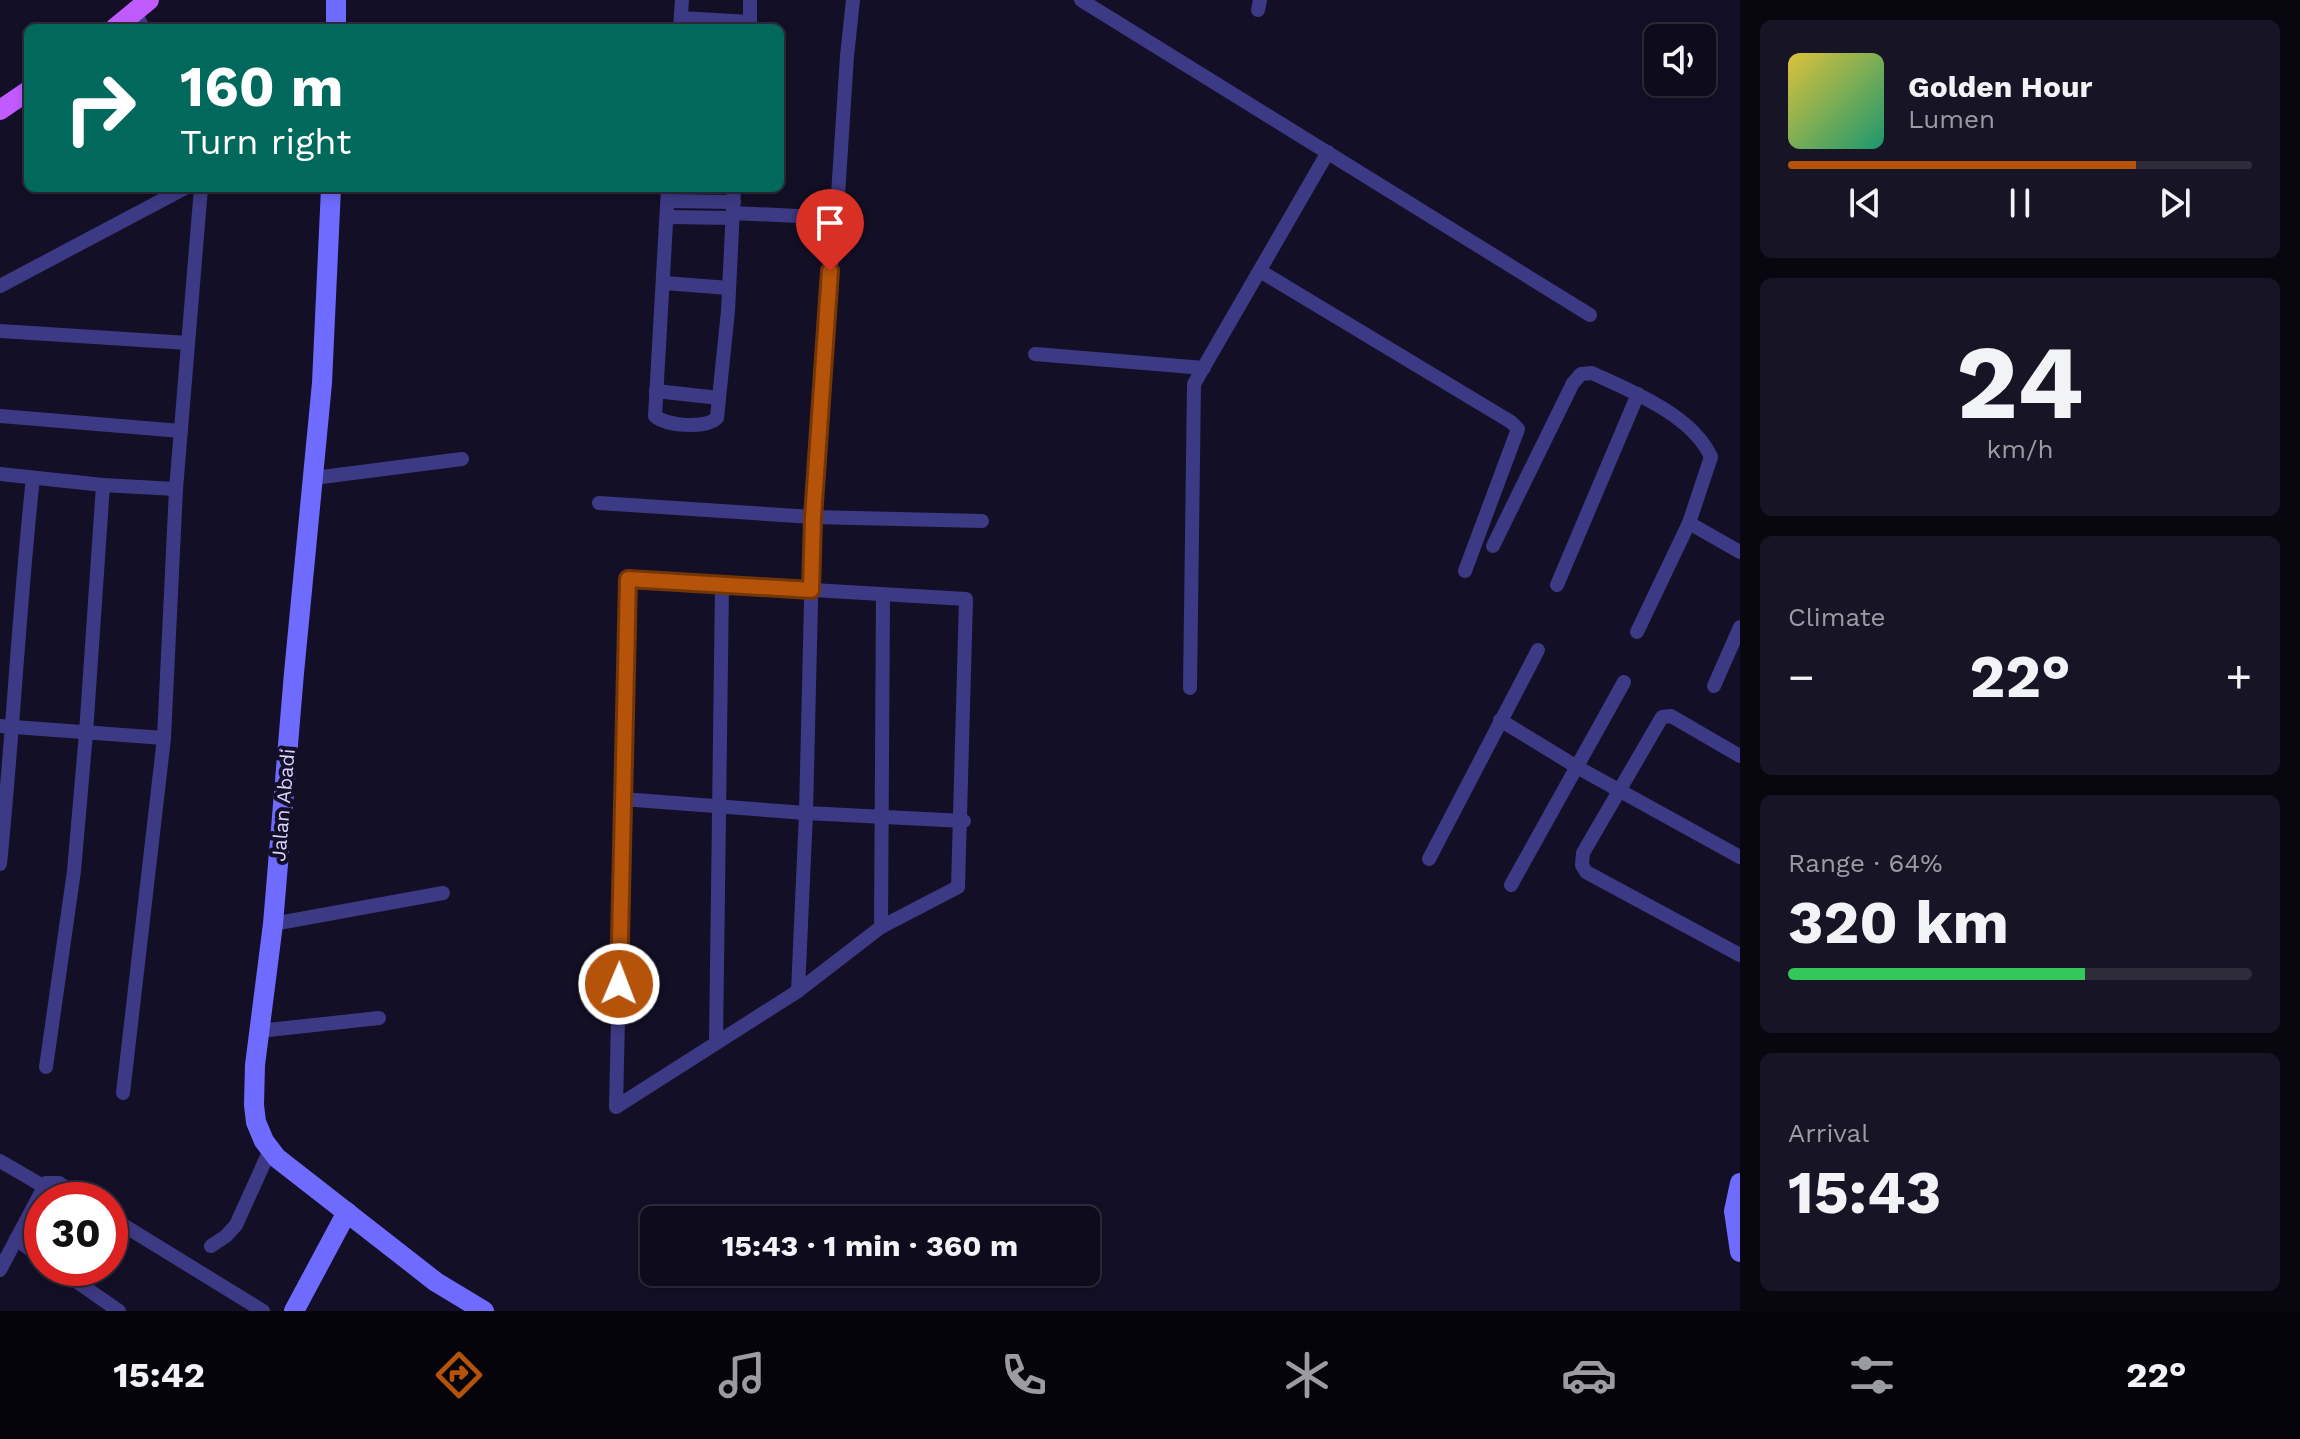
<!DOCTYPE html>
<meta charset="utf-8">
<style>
body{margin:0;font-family:"Work Sans",sans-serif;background:#171425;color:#f1f3f6;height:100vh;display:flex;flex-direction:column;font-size:30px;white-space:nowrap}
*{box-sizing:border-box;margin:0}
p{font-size:26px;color:#9b9ba3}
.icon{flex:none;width:44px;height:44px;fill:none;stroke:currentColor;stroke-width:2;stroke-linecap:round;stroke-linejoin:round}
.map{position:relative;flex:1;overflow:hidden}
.details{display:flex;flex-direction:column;gap:20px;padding:20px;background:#08060f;width:560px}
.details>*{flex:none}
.guide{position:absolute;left:24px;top:24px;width:760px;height:168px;border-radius:12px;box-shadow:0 4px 12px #0003,0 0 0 2px #2e2b3b;background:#00695c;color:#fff;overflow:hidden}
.tools{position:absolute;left:1644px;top:24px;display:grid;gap:16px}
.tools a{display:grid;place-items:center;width:72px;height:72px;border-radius:12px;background:#0e0b1c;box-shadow:0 4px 12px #0003,0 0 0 2px #2e2b3b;font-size:40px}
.speed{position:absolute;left:24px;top:1182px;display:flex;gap:16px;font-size:40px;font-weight:700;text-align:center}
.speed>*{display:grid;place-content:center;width:104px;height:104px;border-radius:50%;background:#0e0b1c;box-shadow:0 4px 12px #0003,0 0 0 2px #2e2b3b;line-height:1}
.speed .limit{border:12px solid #d22;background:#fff;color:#111}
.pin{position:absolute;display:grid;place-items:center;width:68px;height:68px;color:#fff;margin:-82px -34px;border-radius:50% 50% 50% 0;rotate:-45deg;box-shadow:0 0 8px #0007}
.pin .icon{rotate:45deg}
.me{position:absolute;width:88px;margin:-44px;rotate:1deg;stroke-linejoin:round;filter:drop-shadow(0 0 6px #0008)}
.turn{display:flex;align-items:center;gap:28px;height:168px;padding:0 24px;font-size:36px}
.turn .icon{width:104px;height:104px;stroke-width:2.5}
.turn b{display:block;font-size:56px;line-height:68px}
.big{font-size:60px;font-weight:700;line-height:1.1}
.details .widget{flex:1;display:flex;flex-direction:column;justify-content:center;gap:12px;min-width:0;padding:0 28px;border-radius:12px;background:#171425}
.details .dial{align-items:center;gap:0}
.dial b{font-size:104px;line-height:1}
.song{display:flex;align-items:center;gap:24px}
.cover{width:96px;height:96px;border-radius:12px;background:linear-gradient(135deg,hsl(50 70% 55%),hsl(160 70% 35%))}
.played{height:8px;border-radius:4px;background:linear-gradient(90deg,#b45309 75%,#2e2b3b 75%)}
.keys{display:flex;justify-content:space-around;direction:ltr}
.heat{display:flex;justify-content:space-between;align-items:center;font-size:44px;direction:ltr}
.charge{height:12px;border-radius:6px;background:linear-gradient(90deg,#34c759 64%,#2e2b3b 0)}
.trip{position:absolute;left:640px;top:1206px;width:460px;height:80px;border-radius:12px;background:#0e0b1c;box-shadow:0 4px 12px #0003,0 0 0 2px #2e2b3b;font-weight:700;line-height:80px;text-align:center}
.tab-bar{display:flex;height:128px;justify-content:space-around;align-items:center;background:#06040b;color:#9b9ba3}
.tab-bar .icon{width:56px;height:56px}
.tab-bar .current{color:#b45309}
.tab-bar b{font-size:36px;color:#f1f3f6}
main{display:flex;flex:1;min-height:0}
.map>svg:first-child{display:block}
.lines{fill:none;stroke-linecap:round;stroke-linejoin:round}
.street{stroke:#3d3a85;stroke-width:14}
.secondary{stroke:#6f6bff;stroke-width:20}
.primary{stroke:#c25bff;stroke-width:20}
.route-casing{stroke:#753606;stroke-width:20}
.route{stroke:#b45309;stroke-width:14}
.labels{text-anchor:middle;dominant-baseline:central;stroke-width:8;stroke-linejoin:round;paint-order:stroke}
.street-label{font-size:20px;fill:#d9d4ff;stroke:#130f26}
</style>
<main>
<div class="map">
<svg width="1740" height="1311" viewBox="0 0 1740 1311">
<rect width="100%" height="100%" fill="#130f26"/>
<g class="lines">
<g class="street">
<polyline points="1081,0 1590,315"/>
<polyline points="1258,10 1260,0"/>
<polyline points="135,12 143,28"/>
<polyline points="681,18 750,22"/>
<polyline points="680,28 682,0"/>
<polyline points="750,28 750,0"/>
<path d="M668,188L655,416C667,426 705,429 717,418L719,398"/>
<polyline points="668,201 734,202"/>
<polyline points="733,213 819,217 833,213 838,195 847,56 853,0"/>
<polyline points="668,217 733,218"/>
<polyline points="1260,271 1511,422 1518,429 1465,571"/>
<polyline points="664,283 729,288"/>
<polyline points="0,286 185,188"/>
<polyline points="0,331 188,343"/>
<polyline points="1035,354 1204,368"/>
<polyline points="656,391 719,398 728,311 734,188"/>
<polyline points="0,416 181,431"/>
<polyline points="0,474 103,485 176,489"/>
<polyline points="314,478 462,459"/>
<polyline points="599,503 813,517 982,521"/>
<path d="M1493,546L1573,383L1581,374L1592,373C1631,391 1692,415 1711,457L1689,523L1740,552"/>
<polygon points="628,579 966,599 958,887 881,927 798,991 616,1107"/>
<polyline points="1557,585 1638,394"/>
<polyline points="1637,632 1689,523"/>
<polyline points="1714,686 1740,627"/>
<polyline points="1190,688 1194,384 1328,152"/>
<polyline points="1500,720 1577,767 1740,857"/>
<polyline points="0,726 164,738"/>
<polyline points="1740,756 1671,716 1662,717 1583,853 1582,865 1586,872 1740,955"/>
<polyline points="622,799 806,813 964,821"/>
<polyline points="1429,859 1538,650"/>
<path d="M0,864C13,735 19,606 33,478"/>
<polyline points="1511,885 1624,682"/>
<polyline points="273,924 443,893"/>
<polyline points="881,927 883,595"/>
<polyline points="798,991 806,813 813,517 835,210"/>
<polyline points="259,1031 379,1018"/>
<polyline points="716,1043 722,585"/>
<polyline points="46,1067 74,871 86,733 103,485"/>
<polyline points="123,1093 164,738 176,489 201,188"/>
<polyline points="0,1161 43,1186"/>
<polyline points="110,1217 263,1311"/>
<polyline points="16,1239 42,1258"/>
<polyline points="211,1246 226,1236 236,1225 270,1150"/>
<polyline points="57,1268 119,1311"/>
<polyline points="0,1270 46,1183 59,1183 82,1200"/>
</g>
<g class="secondary">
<polyline points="336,0 336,28"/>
<polyline points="331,188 322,383 294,673 273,924 255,1065 254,1105 256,1122 264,1141 277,1158 436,1282 484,1311"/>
<polyline points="1740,1183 1734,1211 1740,1252"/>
<polyline points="294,1311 347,1212"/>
</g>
<g class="primary">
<polyline points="115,28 149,0"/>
<polyline points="0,110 28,91"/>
</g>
</g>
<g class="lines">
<defs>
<polyline id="route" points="619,984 628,579 811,590 813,517 830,271"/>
</defs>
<use href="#route" class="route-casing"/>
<use href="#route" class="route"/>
</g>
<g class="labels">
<g class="street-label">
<text transform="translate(283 805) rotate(-85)">Jalan Abadi</text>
</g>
</g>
</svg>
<div class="tools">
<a><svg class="icon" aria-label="sound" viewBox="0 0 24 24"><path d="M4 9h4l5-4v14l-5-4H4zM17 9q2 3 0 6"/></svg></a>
</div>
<div class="speed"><div class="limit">30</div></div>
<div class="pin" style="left:830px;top:271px;background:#d93025"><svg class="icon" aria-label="arrive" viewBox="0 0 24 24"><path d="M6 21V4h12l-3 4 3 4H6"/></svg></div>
<svg class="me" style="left:619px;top:984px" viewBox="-20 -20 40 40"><circle r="17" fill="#b45309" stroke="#fff" stroke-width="3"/><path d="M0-11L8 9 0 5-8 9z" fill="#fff"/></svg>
<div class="trip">15:43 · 1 min · 360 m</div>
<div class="guide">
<div class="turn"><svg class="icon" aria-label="right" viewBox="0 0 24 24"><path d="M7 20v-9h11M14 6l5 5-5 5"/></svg><div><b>160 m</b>Turn right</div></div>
</div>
</div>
<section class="details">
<div class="widget">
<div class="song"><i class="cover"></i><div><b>Golden Hour</b><p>Lumen</p></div></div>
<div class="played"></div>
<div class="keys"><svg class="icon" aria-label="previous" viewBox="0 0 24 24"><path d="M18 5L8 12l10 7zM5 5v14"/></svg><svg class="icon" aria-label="pause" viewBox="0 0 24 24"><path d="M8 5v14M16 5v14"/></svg><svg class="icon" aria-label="next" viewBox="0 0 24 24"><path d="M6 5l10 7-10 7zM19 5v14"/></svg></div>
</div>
<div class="widget dial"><b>24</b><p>km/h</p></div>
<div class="widget"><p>Climate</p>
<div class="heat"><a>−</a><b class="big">22°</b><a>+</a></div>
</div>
<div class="widget"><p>Range · 64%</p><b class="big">320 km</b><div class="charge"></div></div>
<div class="widget"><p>Arrival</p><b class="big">15:43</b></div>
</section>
</main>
<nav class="tab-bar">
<b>15:42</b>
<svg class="icon current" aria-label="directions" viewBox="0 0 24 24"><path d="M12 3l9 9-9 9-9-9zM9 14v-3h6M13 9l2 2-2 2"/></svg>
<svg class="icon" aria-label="music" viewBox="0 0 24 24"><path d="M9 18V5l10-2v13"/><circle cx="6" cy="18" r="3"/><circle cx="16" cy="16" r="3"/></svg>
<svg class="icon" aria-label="phone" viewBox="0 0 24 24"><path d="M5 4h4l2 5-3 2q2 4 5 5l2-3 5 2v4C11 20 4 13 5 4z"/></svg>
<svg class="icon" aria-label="climate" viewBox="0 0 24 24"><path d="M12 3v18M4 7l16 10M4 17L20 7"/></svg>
<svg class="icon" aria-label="car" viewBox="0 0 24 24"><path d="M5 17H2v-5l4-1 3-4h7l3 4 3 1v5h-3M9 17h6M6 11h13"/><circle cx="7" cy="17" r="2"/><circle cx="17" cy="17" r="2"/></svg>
<svg class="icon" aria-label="filters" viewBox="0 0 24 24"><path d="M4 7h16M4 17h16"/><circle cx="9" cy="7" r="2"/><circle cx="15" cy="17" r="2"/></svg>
<b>22°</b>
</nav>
